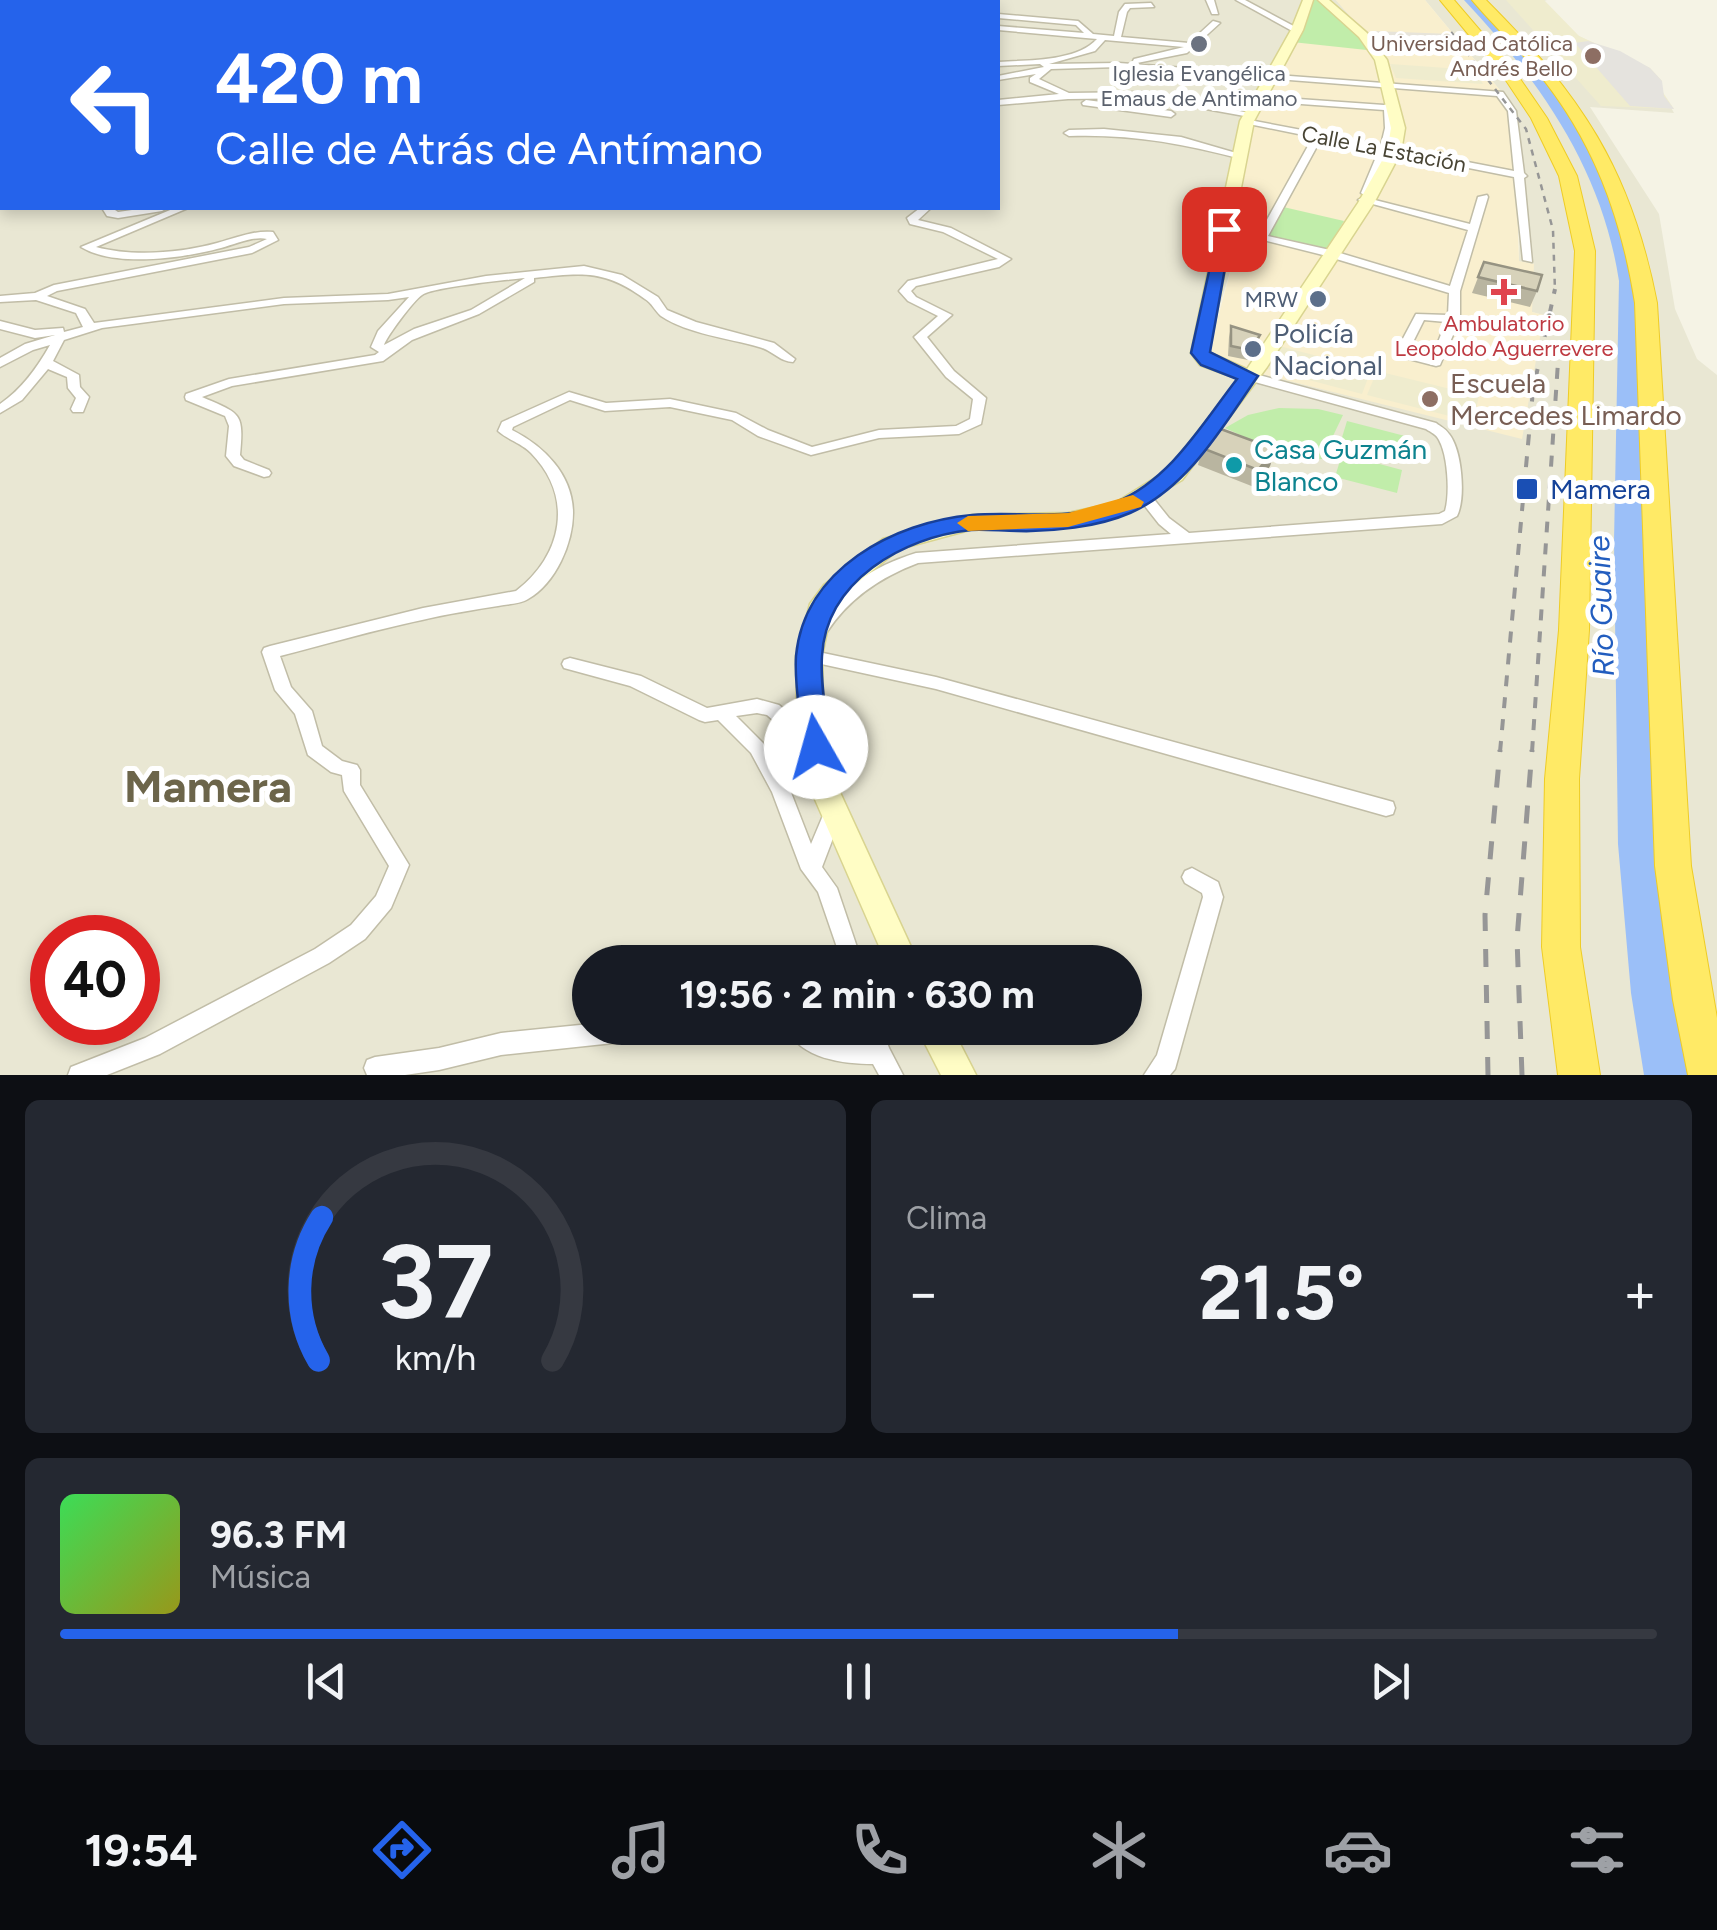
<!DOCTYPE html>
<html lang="es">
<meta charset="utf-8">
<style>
body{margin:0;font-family:Figtree,sans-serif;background:#242831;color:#f1f3f6;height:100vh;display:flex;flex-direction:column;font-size:38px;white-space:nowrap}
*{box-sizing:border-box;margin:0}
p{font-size:32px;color:#9ea1a6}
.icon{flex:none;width:55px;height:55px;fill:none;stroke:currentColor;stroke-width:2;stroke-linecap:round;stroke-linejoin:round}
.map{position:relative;height:1075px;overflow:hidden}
.panel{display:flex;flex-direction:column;gap:25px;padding:25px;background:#0d0f14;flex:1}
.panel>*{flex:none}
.hud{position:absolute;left:0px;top:0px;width:1000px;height:210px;box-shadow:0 5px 15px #0003;background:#2563eb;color:#fff;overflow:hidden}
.speed{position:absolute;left:30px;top:915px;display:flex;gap:20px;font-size:50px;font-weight:700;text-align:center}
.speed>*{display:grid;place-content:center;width:130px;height:130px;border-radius:50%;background:#171b24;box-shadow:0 5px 15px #0003;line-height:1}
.speed .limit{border:15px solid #d22;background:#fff;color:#111}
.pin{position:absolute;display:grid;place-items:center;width:85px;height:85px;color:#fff;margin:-42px;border-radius:20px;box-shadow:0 5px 15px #0006}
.me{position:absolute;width:110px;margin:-55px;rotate:353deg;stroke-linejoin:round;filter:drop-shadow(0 0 8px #0008)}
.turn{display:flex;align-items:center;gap:35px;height:210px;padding:0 50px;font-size:45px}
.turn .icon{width:130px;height:130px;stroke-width:2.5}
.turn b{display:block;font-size:70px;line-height:85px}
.big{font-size:75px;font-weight:700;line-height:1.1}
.panel .tile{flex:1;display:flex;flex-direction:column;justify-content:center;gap:15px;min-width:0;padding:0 35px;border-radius:15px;background:#242831}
.panel .dial{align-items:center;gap:0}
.dial svg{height:260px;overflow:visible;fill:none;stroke:#363941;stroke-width:7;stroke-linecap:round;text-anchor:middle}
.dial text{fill:#f1f3f6;stroke:none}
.song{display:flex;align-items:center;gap:30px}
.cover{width:120px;height:120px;border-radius:15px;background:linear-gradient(135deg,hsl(130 70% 55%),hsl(60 70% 35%))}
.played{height:10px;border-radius:5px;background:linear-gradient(90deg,#2563eb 70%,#363941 70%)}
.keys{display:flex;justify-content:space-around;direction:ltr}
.heat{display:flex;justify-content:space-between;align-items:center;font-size:55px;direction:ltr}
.panel .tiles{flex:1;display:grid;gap:25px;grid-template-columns:1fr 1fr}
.tile:last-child{grid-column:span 2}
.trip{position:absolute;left:572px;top:945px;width:570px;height:100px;border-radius:50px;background:#171b24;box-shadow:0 5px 15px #0003;font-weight:700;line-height:100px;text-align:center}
.dock{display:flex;height:160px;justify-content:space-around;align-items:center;background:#090b0e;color:#9ea1a6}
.dock .icon{width:70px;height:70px}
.dock .on{color:#2563eb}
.dock b{font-size:45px;color:#f1f3f6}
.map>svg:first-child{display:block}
.residential{fill:#e9e7d3;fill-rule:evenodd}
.commercial{fill:#f9efce}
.industrial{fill:#e7e4da}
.education{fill:#efecce}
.green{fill:#c1edaa}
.parking{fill:#e5e3de}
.water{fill:#9bbff8}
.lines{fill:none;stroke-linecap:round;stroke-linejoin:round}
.street-casing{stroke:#c1bda7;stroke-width:3}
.secondary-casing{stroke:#d9d490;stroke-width:3}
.highway-casing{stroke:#eecc26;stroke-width:2}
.street{fill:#fff;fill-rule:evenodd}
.secondary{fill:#fffdc5;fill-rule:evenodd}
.highway{fill:#ffea66;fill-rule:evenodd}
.rail-far2{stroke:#969696;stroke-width:2.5;stroke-dasharray:6 6;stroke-linecap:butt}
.rail-far1{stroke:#969696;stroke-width:4;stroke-dasharray:11 11;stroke-linecap:butt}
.rail{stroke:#969696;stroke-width:5;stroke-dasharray:18 18;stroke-linecap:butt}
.wall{fill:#b9b5a0}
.shaded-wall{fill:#969382}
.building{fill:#d7d2ba;stroke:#969382;stroke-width:2.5}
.route{fill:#2563eb;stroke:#184099;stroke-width:2.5}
.slow{fill:#f59e0b}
.worship-dot{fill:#6b7280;stroke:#fff;stroke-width:4}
.education-dot{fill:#8d6e63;stroke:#fff;stroke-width:4}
.health-dot{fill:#e0444e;stroke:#fff;stroke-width:4}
.service-dot{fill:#5c6f8a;stroke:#fff;stroke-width:4}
.culture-dot{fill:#0f9aa8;stroke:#fff;stroke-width:4}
.transit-dot{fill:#1a4fb4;stroke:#fff;stroke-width:4}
.labels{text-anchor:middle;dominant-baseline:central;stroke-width:10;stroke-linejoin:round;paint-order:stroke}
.far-education-label{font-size:22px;fill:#785e54;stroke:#fff;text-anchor:end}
.far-worship-label{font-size:22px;fill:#5b616d;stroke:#fff}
.far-street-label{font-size:22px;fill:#484434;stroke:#fff}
.far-service-label{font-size:22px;fill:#4e5e75;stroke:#fff;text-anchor:end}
.far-health-label{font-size:22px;fill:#be3a42;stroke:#fff}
.service-label{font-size:28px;fill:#4e5e75;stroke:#fff;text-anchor:start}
.education-label{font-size:28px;fill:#785e54;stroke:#fff;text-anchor:start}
.culture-label{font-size:28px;fill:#0d838f;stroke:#fff;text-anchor:start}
.transit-label{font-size:28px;fill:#164399;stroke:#fff;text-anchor:start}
.water-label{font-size:30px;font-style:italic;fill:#225dbf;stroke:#fff}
.near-district-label{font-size:45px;font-weight:bold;fill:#6c654a;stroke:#fff}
</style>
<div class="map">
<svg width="1717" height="1075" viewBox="0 0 1717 1075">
<rect width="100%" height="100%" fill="#f5f3e5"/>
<path class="residential" d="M217,0H1336L1379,48L1296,42L1282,69L1259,100L1248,142L1232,230L1247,234L1233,262L1216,318L1229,366L1267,374L1543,315L1532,312L1519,262V221L1504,95L1425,0H1547L1537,3L1573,33L1652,73L1674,113L1590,107L1659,214L1675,309L1697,359L1717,375V1075H0V200L2,208H998V2ZM52,938H138V1022H52ZM590,962H1125V1028H590Z"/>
<polygon class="commercial" points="1336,0 1425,0 1504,95 1515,128 1519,261 1534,264 1532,312 1544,315 1522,439 1229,366 1208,354 1233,262 1246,235 1232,230 1259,100 1282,69 1296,42 1377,48"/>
<polygon class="industrial" points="1374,31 1451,34 1469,52 1385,51"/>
<g class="education">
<polygon points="1506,0 1544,0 1579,36 1650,68 1662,81 1662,91 1674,109 1601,106"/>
<polygon points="1390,64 1475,70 1483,84 1396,78"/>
<polygon points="1279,346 1371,370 1362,394 1267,369"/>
<polygon points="1377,371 1479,396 1473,422 1367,395"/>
</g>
<g class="green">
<polygon points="1308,0 1323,0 1376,51 1292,42"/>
<polygon points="1279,206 1344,221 1326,252 1262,238"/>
<polygon points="1279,408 1318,409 1343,415 1322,459 1295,460 1225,428 1248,415"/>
<polygon points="1347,421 1405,436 1399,459 1340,444"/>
<polygon points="1342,454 1402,470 1397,493 1335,477"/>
</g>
<polygon class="parking" points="1588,41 1620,51 1650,68 1662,81 1664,96 1674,109 1630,106 1575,43"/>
<path class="water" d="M1464,0H1477L1574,117L1635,250L1689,1075H1644L1631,993L1618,844L1614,542L1619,281C1602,169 1540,81 1464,0Z"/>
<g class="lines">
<defs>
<g id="street">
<polygon points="464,0 472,0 470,2 464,2"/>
<polygon points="872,0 882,0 884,2 875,2"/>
<polygon points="1206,0 1214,0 1218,14 1212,14"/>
<polygon points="1236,0 1245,0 1301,30 1294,32"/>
<path d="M1151,3L1154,7L1130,8L1127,12L1121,37L1189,43L1213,21L1220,23L1187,53L1137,63L1133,61L1134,59L1184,47L1105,40L1095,51L1049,64L1119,63L1503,92L1516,111L1524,173L1527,176L1524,178L1532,262L1523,260L1514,177L1388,152L1371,193L1366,196L1361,193L1379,150L1321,139L1268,236L1330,250L1450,286L1468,230L1358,200L1363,197L1470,224L1478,197L1487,195L1488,197L1460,291V319L1440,365L1436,366L1409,359L1399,346L1416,314L1448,315L1449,293L1323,255L1219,229L1224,226L1259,234L1313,137L1244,123V119L1381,145L1385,128L1384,110L1258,101L1254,98L1255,96L1384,105L1391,103L1394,128L1390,147L1514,171L1508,111L1497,96L1119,67L1051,69L1039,79L1069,93L1145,92L1254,114L1250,117L1145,98L1068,99L998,105V100L1059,94L1030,82V78L1036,74L998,80V76L1044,67L1040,64L998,66V62C1027,60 1076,62 1097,39L998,30V26L1084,33L1076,25L998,18V14L1078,21L1093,34L1114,36L1119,12L1125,4ZM1424,320L1446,322L1432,357L1417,353L1411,346Z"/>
<rect x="0" y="77" width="2" height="5"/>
<polygon points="1086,100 1171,111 1175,114 1171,117 1083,105 1082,103"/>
<path d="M1104,129L1181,137L1243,155L1238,158C1179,143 1130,134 1069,136L1064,133L1069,130Z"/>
<polygon points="102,208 112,208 118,212 146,208 167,208 162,211 118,218 107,216"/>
<path d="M175,208H188L96,247C133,257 180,253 217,243C236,238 254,230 273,232L278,240L252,253L57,291L47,296L85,309L94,323L284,298L388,294L486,276L584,266L622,275L658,297L667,310L696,322L774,343L795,359L793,362C780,362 772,350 759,347C728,338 688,334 661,316C655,311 652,303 645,299C604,269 582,273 534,278V282L479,314L412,340L383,361L232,386L202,397C241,414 244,412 240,455L244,460L269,470L271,473L269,476L264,477L234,466L226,456L229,426L225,416L186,400L185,397L186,394L229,379L375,355L379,352L371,347L378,331L409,297L388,300L284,304L102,328L64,340L53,361L79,375L80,387L89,397L83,412H73L71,409L76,398L68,388L67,377L48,369L22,400L0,413V404C22,389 37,368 50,345L33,350L0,367V358L25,344L55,335L35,338L0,329V321L35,330L63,328L64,332L83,327L76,313L36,300L0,302V296L35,293L54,285L249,247L267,239C253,236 236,244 221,248C184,258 115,268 81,247ZM525,278L471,310L414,329L384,345C387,336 414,300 422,295C433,287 507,280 525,278Z"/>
<path d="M920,208H931L918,220L951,228L1011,259L999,267L916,286L911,291L916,297L952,315L927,337L954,371L986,398L981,424L959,434L879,438L811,455L758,436L732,420L670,407L605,411L570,400L513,427L512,430C544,446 573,475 573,513C573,543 556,583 528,599C520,604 508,604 498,606C473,610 447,614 422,620C374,630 327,644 280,656L291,687L312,711L322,746L342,761L357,765L360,770V785L409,865L391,908L365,939L329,963L160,1054L107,1075H68L71,1067L145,1038L315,949L351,925L376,896L389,866L344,791L342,775L331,772L308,755L295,714L275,690L262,652L264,648L270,646L423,608L516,591C563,555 574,497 531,453C521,443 508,440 498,431L502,422L569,392L606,403L670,399L736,413L768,430L812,447L879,430L956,426L970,419L973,399L946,377L914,337L938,316L908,301L899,291L908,281L998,259L943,232L910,224L907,218Z"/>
<path d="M1248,372L1436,423C1441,427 1445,428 1449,434C1462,450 1466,498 1457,516L1442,524L918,563C881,577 849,598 827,632H815L813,628C836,590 874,566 916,553L1171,534L1159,524L1137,496L1144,491L1149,493L1169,518L1189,533L1439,514L1445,511C1450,494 1448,456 1439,440C1436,434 1432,433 1426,429L1244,379V373Z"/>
<polygon points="809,650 936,677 1386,800 1393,802 1395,808 1393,814 1386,816 936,689 803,660 801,656 803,652"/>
<polygon points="570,658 641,676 707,708 757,699 779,705 822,742 825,747 822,752 816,754 810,752 767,715 757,713 736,716 763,743 790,790 811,844 827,806 834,804 841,806 843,812 822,867 837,888 862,962 842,962 818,892 801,869 772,792 751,753 718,720 705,722 699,720 630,686 564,668 562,664 564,660"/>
<polygon points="1192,868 1218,882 1223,897 1175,1069 1170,1075 1144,1075 1157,1055 1203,897 1202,893 1185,883 1182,877 1185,871"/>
<polygon points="590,1024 590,1028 662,1028 659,1036 651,1039 501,1055 439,1070 405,1075 367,1075 364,1068 367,1060 375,1057 439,1048 501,1033"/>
<path d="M787,1028H814L835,1039L864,1042L860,1028H882L889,1048L903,1075H879L873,1064C844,1064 800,1059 787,1028Z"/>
</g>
<g id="secondary">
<polygon points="1303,0 1313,0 1303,30 1254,121 1209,352 1247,369 1358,203 1387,152 1391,128 1375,60 1359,37 1318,0 1329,0 1367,33 1387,60 1405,128 1401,152 1374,203 1267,367 1182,480 1122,515 1068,527 973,529 899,549 840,597 831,611 822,656 823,703 838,788 918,962 886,962 810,788 797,703 796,656 810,604 824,585 883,539 973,515 1068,513 1115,503 1168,470 1239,379 1200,365 1191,353 1240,121 1291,30"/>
<polygon points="917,1028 952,1028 976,1075 941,1075"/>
</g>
<g id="highway">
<polygon points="1440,0 1454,0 1514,70 1547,118 1577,176 1595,251 1589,630 1579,779 1580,947 1600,1075 1558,1075 1542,947 1545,779 1559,630 1575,251 1559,176 1531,118 1503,76"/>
<path d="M1472,0H1486C1581,95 1631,169 1657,303L1691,866L1717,1018V1075H1688L1673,1000L1655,866L1635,303C1621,215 1593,139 1535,69C1515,45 1492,24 1472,0Z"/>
</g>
</defs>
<use href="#street" class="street-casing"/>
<use href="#secondary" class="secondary-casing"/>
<use href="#highway" class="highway-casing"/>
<use href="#street" class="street"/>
<use href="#secondary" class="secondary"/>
<use href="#highway" class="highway"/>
<polyline class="rail-far2" points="1451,32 1526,129 1553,230 1555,291"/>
<g class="rail-far1">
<polyline points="1500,752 1533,390 1555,289"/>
<polyline points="1532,752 1561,317"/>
</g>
<g class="rail">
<polyline points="1488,1075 1485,915 1500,750"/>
<polyline points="1522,1075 1517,939 1532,750"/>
</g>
</g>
<g class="wall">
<polygon points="1484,262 1537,291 1530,307 1472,293"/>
<polygon points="1231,326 1260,335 1257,345 1248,360 1228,356 1229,337"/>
<polygon points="1202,448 1275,449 1270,466 1254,487 1198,465"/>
</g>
<g class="shaded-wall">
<polygon points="1260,335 1257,345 1248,360 1251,350"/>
<polygon points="1275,449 1270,466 1254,487 1258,470"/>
</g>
<g class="building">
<polygon points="1484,262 1542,275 1537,291 1478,277"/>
<polygon points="1231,326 1260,335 1251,350 1231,346"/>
<polygon points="1218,428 1275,449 1258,470 1202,448"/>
</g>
<path class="route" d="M1219,226L1232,229L1210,352L1258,376C1223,426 1188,488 1130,513C1098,527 1052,532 1017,531C1002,531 986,529 971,530C903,537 826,581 822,656C820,685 827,718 830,747L826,755L816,758L807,755L803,747C801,718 794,685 796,656C804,569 894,522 972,515C1019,511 1070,522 1116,502C1171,479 1202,424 1237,379L1201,365L1191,353Z"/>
<polygon class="slow" points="1133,495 1144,502 1141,507 1068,527 968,531 957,523 968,516 1068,513"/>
<circle class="worship-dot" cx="1199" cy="44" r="10"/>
<g class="education-dot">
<circle cx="1593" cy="56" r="10"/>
<circle cx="1430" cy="399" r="10"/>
</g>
<path class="health-dot" d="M1499 277h10v10h10v10h-10v10h-10v-10h-10v-10h10z"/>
<g class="service-dot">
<circle cx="1318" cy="299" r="10"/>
<circle cx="1253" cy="349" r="10"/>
</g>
<circle class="culture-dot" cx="1234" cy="465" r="10"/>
<rect class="transit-dot" x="1515" y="477" width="24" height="24" rx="5"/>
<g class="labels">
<g class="far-education-label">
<text x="1573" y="43">Universidad Católica<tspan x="1573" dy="25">Andrés Bello</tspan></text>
</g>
<g class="far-worship-label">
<text x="1199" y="73">Iglesia Evangélica<tspan x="1199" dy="25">Emaus de Antimano</tspan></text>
</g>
<g class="far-street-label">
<text transform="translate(1384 149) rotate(11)">Calle La Estación</text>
</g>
<g class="far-service-label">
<text x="1298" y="299">MRW</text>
</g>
<g class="far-health-label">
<text x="1504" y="323">Ambulatorio<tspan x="1504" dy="25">Leopoldo Aguerrevere</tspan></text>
</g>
<g class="service-label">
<text x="1273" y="333">Policía<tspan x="1273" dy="32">Nacional</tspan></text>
</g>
<g class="education-label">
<text x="1450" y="383">Escuela<tspan x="1450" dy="32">Mercedes Limardo</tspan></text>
</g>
<g class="culture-label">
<text x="1254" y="449">Casa Guzmán<tspan x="1254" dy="32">Blanco</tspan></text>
</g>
<g class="transit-label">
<text x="1550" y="489">Mamera</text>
</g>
<g class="water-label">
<text transform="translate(1601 606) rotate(-92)">Río Guaire</text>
</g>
<g class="near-district-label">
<text x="208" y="786">Mamera</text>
</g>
</g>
</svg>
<div class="speed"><div class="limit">40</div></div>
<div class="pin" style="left:1224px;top:229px;background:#d93025"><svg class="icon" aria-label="arrive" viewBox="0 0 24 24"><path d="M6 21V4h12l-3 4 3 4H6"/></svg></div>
<svg class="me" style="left:816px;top:747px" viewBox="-20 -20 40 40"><circle r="19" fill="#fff"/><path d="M0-13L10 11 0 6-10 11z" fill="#2563eb"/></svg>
<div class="trip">19:56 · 2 min · 630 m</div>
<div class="hud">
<div class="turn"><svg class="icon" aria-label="left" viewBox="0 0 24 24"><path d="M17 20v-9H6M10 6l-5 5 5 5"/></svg><div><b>420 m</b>Calle de Atrás de Antímano</div></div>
</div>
</div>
<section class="panel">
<div class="tiles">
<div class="tile dial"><svg viewBox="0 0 100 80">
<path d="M14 69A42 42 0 1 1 86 69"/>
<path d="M14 69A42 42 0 0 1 15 25" stroke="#2563eb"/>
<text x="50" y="56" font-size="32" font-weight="700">37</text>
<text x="50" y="72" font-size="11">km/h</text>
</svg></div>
<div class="tile"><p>Clima</p>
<div class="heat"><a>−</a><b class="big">21.5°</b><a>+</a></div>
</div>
<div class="tile">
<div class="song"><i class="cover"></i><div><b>96.3 FM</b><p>Música</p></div></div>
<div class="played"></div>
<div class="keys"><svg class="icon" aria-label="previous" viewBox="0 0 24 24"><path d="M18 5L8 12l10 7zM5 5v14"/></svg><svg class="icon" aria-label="pause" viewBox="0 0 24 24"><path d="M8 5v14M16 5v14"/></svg><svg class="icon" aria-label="next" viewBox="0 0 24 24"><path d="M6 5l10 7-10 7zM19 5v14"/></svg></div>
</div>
</div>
</section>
<nav class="dock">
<b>19:54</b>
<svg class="icon on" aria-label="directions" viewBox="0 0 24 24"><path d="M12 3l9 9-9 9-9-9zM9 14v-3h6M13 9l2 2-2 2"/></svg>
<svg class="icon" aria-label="music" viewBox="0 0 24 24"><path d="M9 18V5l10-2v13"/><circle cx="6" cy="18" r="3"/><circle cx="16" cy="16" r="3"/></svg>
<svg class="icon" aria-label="phone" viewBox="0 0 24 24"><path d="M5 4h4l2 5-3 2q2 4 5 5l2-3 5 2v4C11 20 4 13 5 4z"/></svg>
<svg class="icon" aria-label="climate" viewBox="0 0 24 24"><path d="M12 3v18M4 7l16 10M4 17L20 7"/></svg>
<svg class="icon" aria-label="car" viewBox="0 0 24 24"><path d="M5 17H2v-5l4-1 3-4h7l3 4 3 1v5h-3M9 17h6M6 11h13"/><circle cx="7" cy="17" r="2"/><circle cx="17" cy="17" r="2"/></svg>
<svg class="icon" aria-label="filters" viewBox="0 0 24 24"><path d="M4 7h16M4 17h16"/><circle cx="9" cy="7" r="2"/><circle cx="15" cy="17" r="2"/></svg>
</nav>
